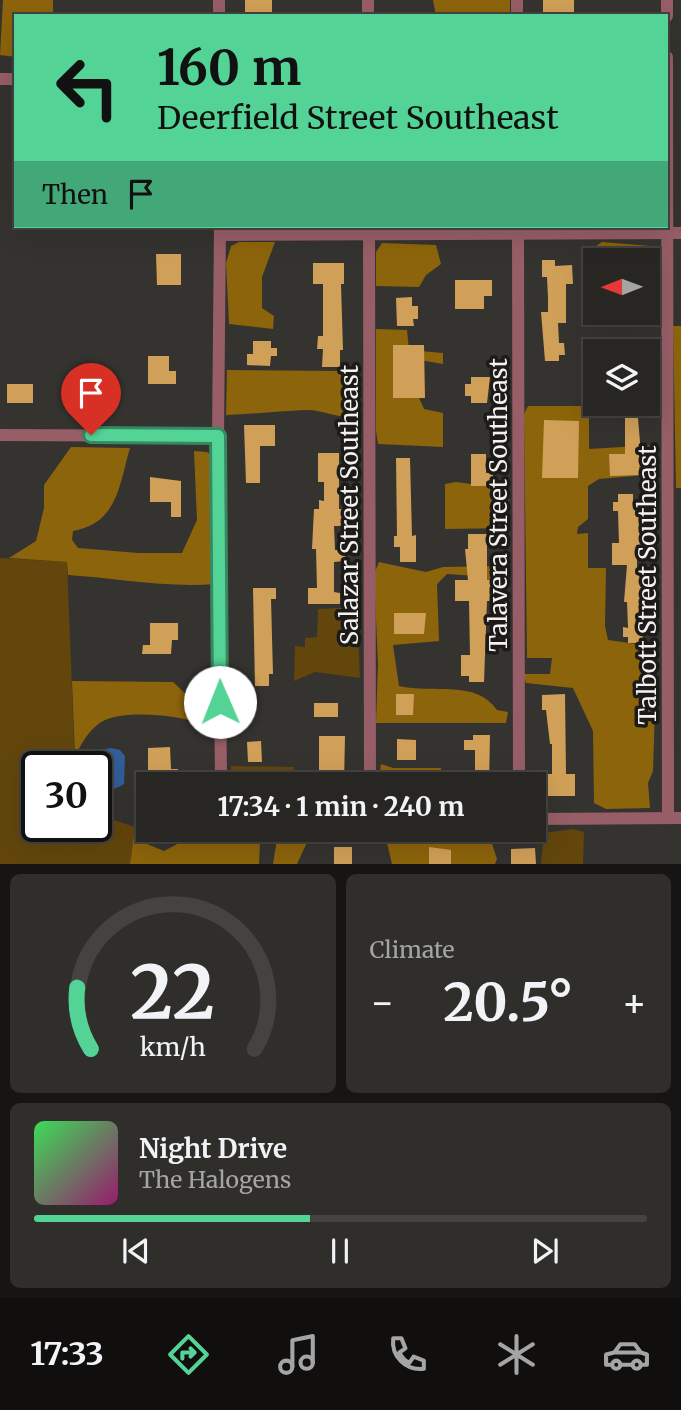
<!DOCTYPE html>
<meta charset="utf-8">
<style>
body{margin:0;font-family:Merriweather,serif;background:#302e2b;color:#f1f3f6;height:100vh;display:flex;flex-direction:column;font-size:26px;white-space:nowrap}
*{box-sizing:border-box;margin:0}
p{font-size:23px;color:#a5a5a6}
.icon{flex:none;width:38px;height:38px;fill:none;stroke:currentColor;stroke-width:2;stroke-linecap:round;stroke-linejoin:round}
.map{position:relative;height:864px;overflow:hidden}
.sheet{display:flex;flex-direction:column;gap:10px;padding:10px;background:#161513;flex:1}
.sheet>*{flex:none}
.hud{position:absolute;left:14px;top:14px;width:654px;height:214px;border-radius:0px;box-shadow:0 7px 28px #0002,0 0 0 2px #444341;background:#53d396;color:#111;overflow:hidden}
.needle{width:46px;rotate:269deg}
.fabs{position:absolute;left:583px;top:248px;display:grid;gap:14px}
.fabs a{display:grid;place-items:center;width:77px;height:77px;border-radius:0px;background:#282623;box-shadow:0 7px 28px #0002,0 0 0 2px #444341;font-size:35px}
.speed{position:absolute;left:21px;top:751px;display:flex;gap:14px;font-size:35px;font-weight:700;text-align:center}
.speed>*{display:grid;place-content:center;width:91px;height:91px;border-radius:50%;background:#282623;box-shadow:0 7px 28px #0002,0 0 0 2px #444341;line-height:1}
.speed .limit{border:4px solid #111;border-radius:10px;background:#fff;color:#111}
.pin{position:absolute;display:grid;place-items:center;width:60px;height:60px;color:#fff;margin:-72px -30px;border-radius:50% 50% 50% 0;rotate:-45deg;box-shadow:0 0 7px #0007}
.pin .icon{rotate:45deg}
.me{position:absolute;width:77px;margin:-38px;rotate:359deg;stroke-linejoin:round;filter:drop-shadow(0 0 5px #0008)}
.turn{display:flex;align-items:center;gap:24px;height:147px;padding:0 28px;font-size:32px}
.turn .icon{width:91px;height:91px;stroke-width:2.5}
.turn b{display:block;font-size:49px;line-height:60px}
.then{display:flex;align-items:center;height:66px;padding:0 28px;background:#0003;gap:14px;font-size:26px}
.big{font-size:52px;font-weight:700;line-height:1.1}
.sheet .card{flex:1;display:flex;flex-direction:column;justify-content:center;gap:10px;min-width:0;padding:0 24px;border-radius:10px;background:#302e2b}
.sheet .dial{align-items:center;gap:0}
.dial svg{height:182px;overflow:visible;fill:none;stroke:#444341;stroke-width:7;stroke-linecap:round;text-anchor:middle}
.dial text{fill:#f1f3f6;stroke:none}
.song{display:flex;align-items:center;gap:21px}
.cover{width:84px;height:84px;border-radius:10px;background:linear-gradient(135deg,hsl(130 70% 55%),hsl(320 70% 35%))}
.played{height:7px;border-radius:4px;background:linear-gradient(90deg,#53d396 45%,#444341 45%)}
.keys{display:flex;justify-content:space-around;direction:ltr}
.heat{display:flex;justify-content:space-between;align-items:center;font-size:38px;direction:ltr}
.sheet .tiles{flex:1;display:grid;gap:10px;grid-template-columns:1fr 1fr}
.card:last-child{grid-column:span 2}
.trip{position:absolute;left:136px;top:772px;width:410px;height:70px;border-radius:0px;background:#282623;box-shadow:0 7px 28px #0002,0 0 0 2px #444341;font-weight:700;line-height:70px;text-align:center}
.menu{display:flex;height:112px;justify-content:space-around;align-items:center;background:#100f0e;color:#a5a5a6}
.menu .icon{width:49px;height:49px}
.menu .on{color:#53d396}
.menu b{font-size:32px;color:#f1f3f6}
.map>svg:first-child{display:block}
.green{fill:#62460c}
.forest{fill:#8c640b;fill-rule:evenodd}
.water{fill:#325f9a}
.building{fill:#d1a058}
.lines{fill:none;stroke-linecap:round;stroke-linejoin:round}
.street{stroke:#975e67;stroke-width:12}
.route-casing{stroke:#368962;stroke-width:18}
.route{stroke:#53d396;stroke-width:12}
.labels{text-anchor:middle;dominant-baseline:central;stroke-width:7;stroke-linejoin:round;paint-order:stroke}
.street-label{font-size:24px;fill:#f3f2ef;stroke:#1c1b19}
</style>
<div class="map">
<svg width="681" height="864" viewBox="0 0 681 864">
<rect width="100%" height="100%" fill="#35332f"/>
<g class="green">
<polygon points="0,558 67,562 75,766 37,766 37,826 96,826 96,814 135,827 130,864 0,864"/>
<polygon points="357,607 360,678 315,672 294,681 295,646 305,647 305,638 317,637 318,609"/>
<polygon points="231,766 294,767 294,784 231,784"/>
<polygon points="573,829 584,832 583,864 541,864 544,833"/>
</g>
<g class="forest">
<polygon points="3,0 53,0 53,16 16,16 16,57 0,55"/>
<polygon points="433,0 510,0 510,16 436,16"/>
<polygon points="239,242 275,242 262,277 262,308 274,316 273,329 229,324 226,263 231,246"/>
<path d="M602,242L651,246L654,251L656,317L598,323L592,306V249ZM595,261H648V313H595Z"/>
<polygon points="382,243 436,245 441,264 426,275 419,287 376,286 376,252"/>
<polygon points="673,326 681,326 681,488 676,488"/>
<polygon points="376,329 407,330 409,350 443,353 443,364 414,359 409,376 424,409 443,413 443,447 378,444 376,431"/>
<path d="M227,370L340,371L359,376V417C337,419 322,409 305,410C279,411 253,414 226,415Z"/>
<polygon points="595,373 595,404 648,404 648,375 653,376 657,405 594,407 589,411 589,449 655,445 656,474 599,479 588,486 588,519 578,527 577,534 588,533 588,568 606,568 605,626 608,640 657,647 653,771 648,783 650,808 606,809 594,803 593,731 573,688 526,683 523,674 550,674 552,658 527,658 524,414 528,406 590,406 592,374"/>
<path d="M71,447L130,448C119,485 118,523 73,531L72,540L78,548L138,553H182L197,520L194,451L207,452L214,458L215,584C166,588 116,578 68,575L67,562L9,558L36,541L44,508V485Z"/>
<polygon points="456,482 509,489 509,528 445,529 445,484"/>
<path d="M379,562L426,572L443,567L506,566L505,586L477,576L447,574L437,584L439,641L393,645L399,686C433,694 476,679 497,710L508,712L506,723H376L378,664L374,574Z"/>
<path d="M72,681L173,682L191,699L202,724C179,715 128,710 105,720C90,727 81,744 75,757Z"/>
<polygon points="381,764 393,768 441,768 441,784 378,784"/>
<polygon points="135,827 147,844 164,851 204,830 248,830 260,842 259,864 130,864"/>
<polygon points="388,830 488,831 497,859 495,864 392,864 386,839"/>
<polygon points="289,831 310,836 297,864 273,864 277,839"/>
</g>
<path class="water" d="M111,748L120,750L125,756L124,784C114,790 106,793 96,784V766H94L100,750Z"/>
<g class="building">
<rect x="245" y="0" width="27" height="15"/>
<polygon points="543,0 574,0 574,13 543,12"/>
<polygon points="156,254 181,254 181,285 157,285"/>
<polygon points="542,260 555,260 555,266 572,265 573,284 566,284 566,323 558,323 559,343 564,343 565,355 559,355 559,361 545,361 541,312 548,312 548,298 547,277 542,277"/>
<polygon points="313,263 344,263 344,284 341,284 343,350 340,350 340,367 322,367 323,349 317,349 318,336 323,336 323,284 313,284"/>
<polygon points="455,280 492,280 492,296 484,296 484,309 455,309"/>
<polygon points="412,297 412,306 418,306 418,319 413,319 414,326 397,326 396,298"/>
<polygon points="611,338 635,338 635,352 611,351"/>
<polygon points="253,341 271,341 271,348 277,348 277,356 271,356 270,366 247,365 247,354 253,354"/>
<polygon points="393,345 424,345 425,398 393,398"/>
<polygon points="148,356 169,356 169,371 176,371 176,384 148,384"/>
<polygon points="471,377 490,377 487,403 471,403 471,396 465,396 465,384 471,384"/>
<rect x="7" y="384" width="26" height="19"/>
<polygon points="625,417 638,418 642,466 639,466 639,475 610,476 609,454 625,454"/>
<polygon points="544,420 579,421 578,478 542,478"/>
<polygon points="244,425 275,425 275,446 260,446 260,483 246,483"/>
<polygon points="318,453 339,453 339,509 343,509 343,526 334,526 335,550 345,550 345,561 334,562 334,592 340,593 340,604 308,604 308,588 317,588 316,549 312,549 314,509 319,509 319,500 324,501 324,482 318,482"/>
<polygon points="471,454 486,454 486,473 493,473 493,486 471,486"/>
<polygon points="396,458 410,458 412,536 416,535 416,562 400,562 400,547 394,547 394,536 397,536"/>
<polygon points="150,477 181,481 181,517 171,517 171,502 150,502"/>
<polygon points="618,494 633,494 633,508 642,508 642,545 637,545 637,575 643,575 643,643 628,643 628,637 623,637 623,627 628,628 627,602 624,602 627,565 612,565 612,543 619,543 618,511 613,511 613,502 618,502"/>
<polygon points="468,534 492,534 492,546 487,545 487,580 491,580 491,601 487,601 484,682 469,682 469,676 461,676 461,655 470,655 469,601 455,601 455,580 468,580 465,549 468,549"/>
<polygon points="253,588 276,588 276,599 271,599 273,674 269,674 269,686 255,686"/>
<polygon points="394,613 426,613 424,634 394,634"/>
<polygon points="150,623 178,623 178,640 172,640 171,654 142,654 143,645 150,645"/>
<polygon points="396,694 414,694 413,715 396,715"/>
<polygon points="565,694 566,774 575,774 575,796 546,796 546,774 552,774 552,744 550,744 546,710 542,710 542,695"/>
<rect x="314" y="703" width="24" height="14"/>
<polygon points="473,735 490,735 489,784 470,784 470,771 475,771 475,750 464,750 464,740 473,740"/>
<polygon points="319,736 345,736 344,784 312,784 312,772 319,772"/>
<polygon points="397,739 416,740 416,760 397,760"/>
<polygon points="261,741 262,762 248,762 247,742"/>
<polygon points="170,747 171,769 178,769 178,782 155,782 155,771 148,771 148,748"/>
<rect x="334" y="847" width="18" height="17"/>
<polygon points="429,847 451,850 451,864 429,864"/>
<polygon points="535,848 536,864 511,864 511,849"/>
</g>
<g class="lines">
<g class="street">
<polyline points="368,0 368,16"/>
<polyline points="517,0 517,16"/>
<polyline points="667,0 667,16"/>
<polyline points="219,16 219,0"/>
<polyline points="667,57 668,818"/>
<polyline points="0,79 16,79"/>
<polyline points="220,226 218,436 221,784"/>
<polyline points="369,226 370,784"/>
<polyline points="518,226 519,784"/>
<polyline points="220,235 681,233"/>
<polyline points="0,435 218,436"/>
<polyline points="534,819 681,818"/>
</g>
</g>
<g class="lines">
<defs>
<polyline id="route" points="91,435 218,436 220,702"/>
</defs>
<use href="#route" class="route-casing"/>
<use href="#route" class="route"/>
</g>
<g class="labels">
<g class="street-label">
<text transform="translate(349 505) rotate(-90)">Salazar Street Southeast</text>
<text transform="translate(498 505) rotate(-90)">Talavera Street Southeast</text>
<text transform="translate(647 585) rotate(-90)">Talbott Street Southeast</text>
</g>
</g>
</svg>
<div class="fabs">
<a><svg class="needle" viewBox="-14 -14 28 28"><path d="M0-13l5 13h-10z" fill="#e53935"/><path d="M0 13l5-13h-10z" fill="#a5a5a6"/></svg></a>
<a><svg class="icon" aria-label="layers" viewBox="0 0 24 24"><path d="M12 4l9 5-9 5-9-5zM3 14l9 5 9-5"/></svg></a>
</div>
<div class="speed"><div class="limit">30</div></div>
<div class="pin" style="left:91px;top:435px;background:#d93025"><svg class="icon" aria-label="arrive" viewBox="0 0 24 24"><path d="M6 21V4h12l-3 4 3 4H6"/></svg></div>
<svg class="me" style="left:220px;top:702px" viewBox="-20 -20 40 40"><circle r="19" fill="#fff"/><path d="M0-13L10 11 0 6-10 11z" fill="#53d396"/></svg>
<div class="trip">17:34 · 1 min · 240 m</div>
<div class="hud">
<div class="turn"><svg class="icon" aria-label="left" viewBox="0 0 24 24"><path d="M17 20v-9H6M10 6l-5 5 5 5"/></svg><div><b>160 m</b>Deerfield Street Southeast</div></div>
<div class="then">Then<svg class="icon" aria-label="arrive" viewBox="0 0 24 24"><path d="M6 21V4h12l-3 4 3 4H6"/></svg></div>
</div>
</div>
<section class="sheet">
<div class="tiles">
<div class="card dial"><svg viewBox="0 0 100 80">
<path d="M14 69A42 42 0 1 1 86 69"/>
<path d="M14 69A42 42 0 0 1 8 42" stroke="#53d396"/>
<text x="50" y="56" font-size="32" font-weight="700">22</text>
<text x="50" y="72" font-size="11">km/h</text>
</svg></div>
<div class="card"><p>Climate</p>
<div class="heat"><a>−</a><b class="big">20.5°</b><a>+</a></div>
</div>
<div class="card">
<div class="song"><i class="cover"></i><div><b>Night Drive</b><p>The Halogens</p></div></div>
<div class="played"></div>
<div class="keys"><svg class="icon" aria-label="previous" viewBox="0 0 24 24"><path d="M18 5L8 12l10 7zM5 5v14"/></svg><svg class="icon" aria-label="pause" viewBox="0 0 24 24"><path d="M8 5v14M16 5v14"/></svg><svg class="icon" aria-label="next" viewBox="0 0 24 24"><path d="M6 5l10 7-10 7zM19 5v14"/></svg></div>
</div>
</div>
</section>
<nav class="menu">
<b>17:33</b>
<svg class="icon on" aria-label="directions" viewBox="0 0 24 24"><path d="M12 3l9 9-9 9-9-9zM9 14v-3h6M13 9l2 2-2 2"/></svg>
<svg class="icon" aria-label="music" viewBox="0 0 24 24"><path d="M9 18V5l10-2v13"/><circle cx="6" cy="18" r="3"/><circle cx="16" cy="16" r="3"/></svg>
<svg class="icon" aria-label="phone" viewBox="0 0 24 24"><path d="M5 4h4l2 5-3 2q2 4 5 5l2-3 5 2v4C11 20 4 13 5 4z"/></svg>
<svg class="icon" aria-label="climate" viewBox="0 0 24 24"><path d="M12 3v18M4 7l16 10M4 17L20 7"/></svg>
<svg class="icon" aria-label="car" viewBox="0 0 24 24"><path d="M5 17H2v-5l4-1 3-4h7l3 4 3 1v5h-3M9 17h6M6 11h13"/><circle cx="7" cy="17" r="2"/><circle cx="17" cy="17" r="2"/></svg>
</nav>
